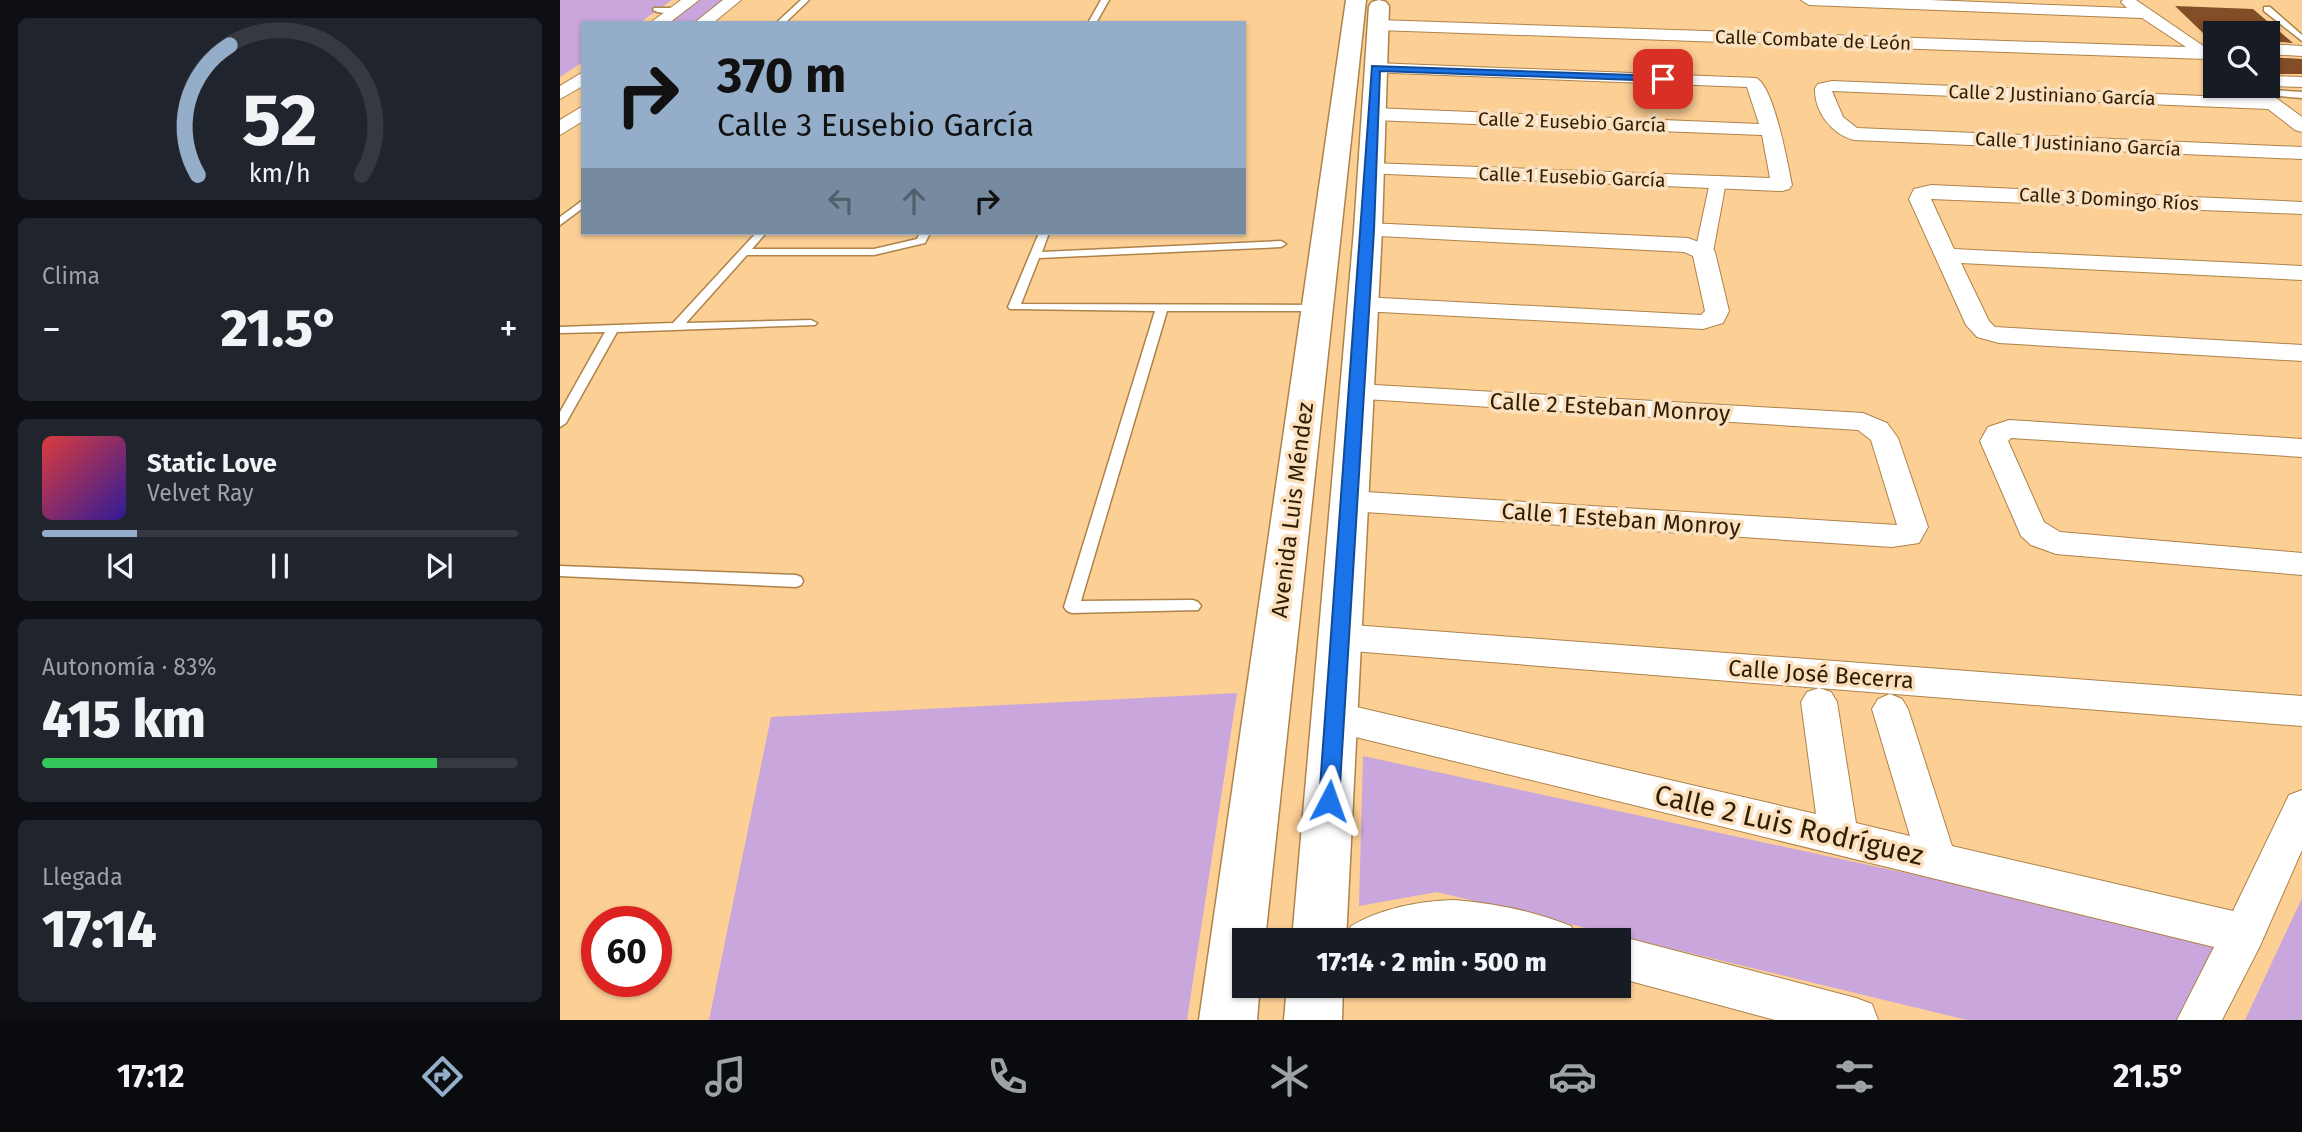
<!DOCTYPE html>
<html lang="es">
<meta charset="utf-8">
<style>
body{margin:0;font-family:"Fira Sans",sans-serif;background:#20242c;color:#f1f3f6;height:100vh;display:flex;flex-direction:column;font-size:26px;white-space:nowrap}
*{box-sizing:border-box;margin:0}
p{font-size:23px;color:#9ea1a6}
.icon{flex:none;width:38px;height:38px;fill:none;stroke:currentColor;stroke-width:2;stroke-linecap:round;stroke-linejoin:round}
.map{position:relative;flex:1;overflow:hidden}
.sheet{display:flex;flex-direction:column;gap:18px;padding:18px;background:#0d0f14;width:560px}
.sheet>*{flex:none}
.hud{position:absolute;left:21px;top:21px;width:665px;height:214px;border-radius:0px;box-shadow:0 2px 5px #0004;background:#94adc8;color:#111;overflow:hidden}
.controls{position:absolute;left:1643px;top:21px;display:grid;gap:14px}
.controls a{display:grid;place-items:center;width:77px;height:77px;border-radius:0px;background:#171b24;box-shadow:0 2px 5px #0004;font-size:35px}
.speed{position:absolute;left:21px;top:906px;display:flex;gap:14px;font-size:35px;font-weight:700;text-align:center}
.speed>*{display:grid;place-content:center;width:91px;height:91px;border-radius:50%;background:#171b24;box-shadow:0 2px 5px #0004;line-height:1}
.speed .limit{border:10px solid #d22;background:#fff;color:#111}
.pin{position:absolute;display:grid;place-items:center;width:60px;height:60px;color:#fff;margin:-30px;border-radius:14px;box-shadow:0 4px 10px #0006}
.me{position:absolute;width:77px;margin:-38px;rotate:4deg;stroke-linejoin:round;filter:drop-shadow(0 0 5px #0008)}
.turn{display:flex;align-items:center;gap:24px;height:147px;padding:0 21px;font-size:32px}
.turn .icon{width:91px;height:91px;stroke-width:2.5}
.turn b{display:block;font-size:49px;line-height:60px}
.lanes{display:flex;align-items:center;height:66px;padding:0 21px;background:#0003;justify-content:center;gap:35px;direction:ltr}
.lanes .off{opacity:.35}
.big{font-size:52px;font-weight:800;line-height:1.1}
.sheet .card{flex:1;display:flex;flex-direction:column;justify-content:center;gap:10px;min-width:0;padding:0 24px;border-radius:10px;background:#20242c}
.sheet .dial{align-items:center;gap:0}
.dial svg{height:182px;overflow:visible;fill:none;stroke:#363941;stroke-width:7;stroke-linecap:round;text-anchor:middle}
.dial text{fill:#f1f3f6;stroke:none}
.song{display:flex;align-items:center;gap:21px}
.cover{width:84px;height:84px;border-radius:10px;background:linear-gradient(135deg,hsl(0 70% 55%),hsl(250 70% 35%))}
.played{height:7px;border-radius:4px;background:linear-gradient(90deg,#94adc8 20%,#363941 20%)}
.keys{display:flex;justify-content:space-around;direction:ltr}
.heat{display:flex;justify-content:space-between;align-items:center;font-size:38px;direction:ltr}
.charge{height:10px;border-radius:5px;background:linear-gradient(90deg,#34c759 83%,#363941 0)}
.trip{position:absolute;left:672px;top:928px;width:399px;height:70px;border-radius:0px;background:#171b24;box-shadow:0 2px 5px #0004;font-weight:800;line-height:70px;text-align:center}
.dock{display:flex;height:112px;justify-content:space-around;align-items:center;background:#090b0e;color:#9ea1a6}
.dock .icon{width:49px;height:49px}
.dock .selected{color:#94adc8}
.dock b{font-size:32px;color:#f1f3f6}
main{display:flex;flex:1;min-height:0}
.map>svg:first-child{display:block}
.green{fill:#c9a6dc}
.building{fill:#834d27}
.lines{fill:none;stroke-linecap:round;stroke-linejoin:round}
.service-casing{stroke:#ad834a;stroke-width:3}
.pedestrian-casing{stroke:#ad834a;stroke-width:2}
.minor-casing{stroke:#ad834a;stroke-width:2}
.primary-casing{stroke:#ad834a;stroke-width:3}
.service{fill:#fff;fill-rule:evenodd}
.pedestrian{fill:#fff;fill-rule:evenodd}
.minor{fill:#fff;fill-rule:evenodd}
.primary{fill:#fff;fill-rule:evenodd}
.route{fill:#1a73e8;stroke:#114b97;stroke-width:2}
.labels{text-anchor:middle;dominant-baseline:central;stroke-width:7;stroke-linejoin:round;paint-order:stroke}
.far-street-label{font-size:19px;fill:#2e1d05;stroke:#fbe0be}
.street-label{font-size:23px;fill:#2e1d05;stroke:#fbe0be}
.near-street-label{font-size:28px;fill:#2e1d05;stroke:#fbe0be}
</style>
<main>
<section class="sheet">
<div class="card dial"><svg viewBox="0 0 100 80">
<path d="M14 69A42 42 0 1 1 86 69"/>
<path d="M14 69A42 42 0 0 1 28 12" stroke="#94adc8"/>
<text x="50" y="56" font-size="32" font-weight="700">52</text>
<text x="50" y="72" font-size="11">km/h</text>
</svg></div>
<div class="card"><p>Clima</p>
<div class="heat"><a>−</a><b class="big">21.5°</b><a>+</a></div>
</div>
<div class="card">
<div class="song"><i class="cover"></i><div><b>Static Love</b><p>Velvet Ray</p></div></div>
<div class="played"></div>
<div class="keys"><svg class="icon" aria-label="previous" viewBox="0 0 24 24"><path d="M18 5L8 12l10 7zM5 5v14"/></svg><svg class="icon" aria-label="pause" viewBox="0 0 24 24"><path d="M8 5v14M16 5v14"/></svg><svg class="icon" aria-label="next" viewBox="0 0 24 24"><path d="M6 5l10 7-10 7zM19 5v14"/></svg></div>
</div>
<div class="card"><p>Autonomía · 83%</p><b class="big">415 km</b><div class="charge"></div></div>
<div class="card"><p>Llegada</p><b class="big">17:14</b></div>
</section>
<div class="map">
<svg width="1742" height="1020" viewBox="0 0 1742 1020">
<rect width="100%" height="100%" fill="#fccf95"/>
<g class="green">
<polygon points="0,0 112,0 79,23 23,23 23,62 0,77"/>
<polygon points="131,0 170,0 139,23 99,23"/>
<polygon points="677,693 627,1020 149,1020 211,717"/>
<polygon points="803,756 1660,941 1617,1020 1407,1020 877,892 799,906"/>
<polygon points="1742,898 1742,1020 1685,1020"/>
</g>
<g class="building">
<polygon points="1615,6 1693,9 1733,43 1708,41 1708,33 1643,33"/>
<polygon points="1708,57 1742,59 1742,74 1715,74 1708,67"/>
</g>
<g class="lines">
<defs>
<g id="service">
<polygon points="241,0 249,0 225,23 216,23"/>
<polygon points="541,0 549,0 536,23 528,23"/>
<polygon points="1704,7 1710,7 1742,35 1742,41 1704,11"/>
<path d="M94,8H116L120,10C114,14 99,14 93,10Z"/>
<polygon points="1697,89 1742,92 1742,98 1694,94 1693,92"/>
<polygon points="23,200 23,208 0,225 0,217"/>
<polygon points="196,233 206,233 192,249 314,249 357,239 360,233 370,233 365,243 314,255 187,255 126,323 251,320 257,323 255,325 57,332 6,423 0,427 0,412 45,332 0,333 0,327 113,323"/>
<polygon points="479,233 489,233 482,252 721,241 726,244 721,247 479,258 461,304 757,305 763,308 757,311 607,311 521,601 633,600 638,602 641,606 638,610 512,613 507,611 504,607 595,311 450,309 448,307"/>
<polygon points="0,566 236,575 241,577 243,581 241,585 236,587 0,576"/>
</g>
<polygon id="pedestrian" points="1158,177 1166,182 1153,252 1144,257 1135,252 1150,182"/>
<g id="minor">
<polygon points="121,0 139,0 109,23 90,23"/>
<polygon points="163,0 181,0 153,23 134,23"/>
<polygon points="1241,0 1370,0 1567,8 1561,2 1563,0 1576,0 1655,54 1647,59 818,30 810,25 818,20 1626,47 1582,18 1249,5"/>
<polygon points="1708,44 1742,46 1742,56 1708,54"/>
<path d="M815,63L1196,78C1214,86 1228,165 1232,185L1229,189L1222,191L804,173L801,169L804,165L811,163L1210,178L1202,135L813,120L804,114L813,108L1199,124L1187,87L809,72L806,68L809,64Z"/>
<polygon points="23,72 23,86 0,99 0,86"/>
<polygon points="1708,76 1742,77 1742,87 1706,86 1708,86"/>
<path d="M1272,81L1693,98L1689,93L1698,88L1704,89L1742,117V132L1735,130L1708,109L1272,91L1283,117L1297,128L1742,147V159L1294,140C1271,134 1254,111 1255,88L1258,84Z"/>
<polygon points="23,106 23,121 0,135 0,120"/>
<polygon points="1371,185 1742,202 1742,214 1371,199 1394,249 1742,266 1742,280 1401,263 1429,321 1435,327 1742,345 1742,361 1439,343 1417,337 1406,325 1349,199 1354,189"/>
<polygon points="808,223 1128,238 1152,247 1155,252 1169,311 1163,323 1143,329 802,311 794,309 790,304 794,299 802,297 1141,315 1145,311 1133,256 1124,252 800,235 797,230 800,225"/>
<polygon points="798,384 1303,413 1327,423 1338,438 1368,527 1359,543 1332,547 790,511 780,508 775,501 780,494 790,491 1337,525 1311,440 1298,430 789,398 785,392 789,386"/>
<polygon points="1449,420 1742,439 1742,457 1451,438 1448,441 1484,522 1500,532 1742,553 1742,575 1496,554 1471,545 1461,536 1420,441 1428,427"/>
<polygon points="779,624 1742,696 1742,726 1259,688 1271,692 1277,702 1296,823 1350,836 1312,709 1318,699 1330,694 1342,699 1348,709 1392,846 1673,911 1729,795 1742,790 1742,850 1699,948 1662,1020 1617,1020 1654,947 775,732 762,727 757,717 762,707 775,702 1256,814 1241,702 1247,692 1259,688 779,650 767,646 762,637 767,628"/>
<path d="M894,900C933,903 974,911 1011,926L1017,940H785L791,926C822,908 859,901 894,900Z"/>
<polygon points="1059,936 1296,998 1312,1004 1318,1020 1215,1020 1059,978 1059,940 1050,940"/>
</g>
<g id="primary">
<polygon points="786,0 806,0 705,940 684,940 684,985 700,985 697,1020 639,1020"/>
<polygon points="819,0 826,2 829,6 822,230 786,940 732,940 794,230 809,6 812,2"/>
<polygon points="727,985 783,985 782,1020 724,1020"/>
</g>
</defs>
<use href="#service" class="service-casing"/>
<use href="#pedestrian" class="pedestrian-casing"/>
<use href="#minor" class="minor-casing"/>
<use href="#primary" class="primary-casing"/>
<use href="#service" class="service"/>
<use href="#pedestrian" class="pedestrian"/>
<use href="#minor" class="minor"/>
<use href="#primary" class="primary"/>
</g>
<polygon class="route" points="812,66 1103,76 1108,79 1103,81 820,71 814,230 779,801 776,807 769,810 762,807 759,801"/>
<g class="labels">
<g class="far-street-label">
<text transform="translate(1253 40) rotate(2)">Calle Combate de León</text>
<text transform="translate(1492 95) rotate(2)">Calle 2 Justiniano García</text>
<text transform="translate(1012 122) rotate(2)">Calle 2 Eusebio García</text>
<text transform="translate(1518 144) rotate(3)">Calle 1 Justiniano García</text>
<text transform="translate(1012 177) rotate(2)">Calle 1 Eusebio García</text>
<text transform="translate(1549 199) rotate(3)">Calle 3 Domingo Ríos</text>
</g>
<g class="street-label">
<text transform="translate(1050 407) rotate(3)">Calle 2 Esteban Monroy</text>
<text transform="translate(732 510) rotate(-83)">Avenida Luis Méndez</text>
<text transform="translate(1061 519) rotate(4)">Calle 1 Esteban Monroy</text>
<text transform="translate(1261 674) rotate(4)">Calle José Becerra</text>
</g>
<g class="near-street-label">
<text transform="translate(1229 825) rotate(13)">Calle 2 Luis Rodríguez</text>
</g>
</g>
</svg>
<div class="controls">
<a><svg class="icon" aria-label="search" viewBox="0 0 24 24"><circle cx="10" cy="10" r="6"/><path d="M15 15l6 6"/></svg></a>
</div>
<div class="speed"><div class="limit">60</div></div>
<div class="pin" style="left:1103px;top:79px;background:#d93025"><svg class="icon" aria-label="arrive" viewBox="0 0 24 24"><path d="M6 21V4h12l-3 4 3 4H6"/></svg></div>
<svg class="me" style="left:769px;top:801px" viewBox="-20 -20 40 40"><path d="M0-17L14 15 0 8-14 15z" fill="#1a73e8" stroke="#fff" stroke-width="4"/></svg>
<div class="trip">17:14 · 2 min · 500 m</div>
<div class="hud">
<div class="turn"><svg class="icon" aria-label="right" viewBox="0 0 24 24"><path d="M7 20v-9h11M14 6l5 5-5 5"/></svg><div><b>370 m</b>Calle 3 Eusebio García</div></div>
<div class="lanes"><svg class="icon off" aria-label="left" viewBox="0 0 24 24"><path d="M17 20v-9H6M10 6l-5 5 5 5"/></svg><svg class="icon off" aria-label="ahead" viewBox="0 0 24 24"><path d="M12 20V5M6 11l6-6 6 6"/></svg><svg class="icon" aria-label="right" viewBox="0 0 24 24"><path d="M7 20v-9h11M14 6l5 5-5 5"/></svg></div>
</div>
</div>
</main>
<nav class="dock">
<b>17:12</b>
<svg class="icon selected" aria-label="directions" viewBox="0 0 24 24"><path d="M12 3l9 9-9 9-9-9zM9 14v-3h6M13 9l2 2-2 2"/></svg>
<svg class="icon" aria-label="music" viewBox="0 0 24 24"><path d="M9 18V5l10-2v13"/><circle cx="6" cy="18" r="3"/><circle cx="16" cy="16" r="3"/></svg>
<svg class="icon" aria-label="phone" viewBox="0 0 24 24"><path d="M5 4h4l2 5-3 2q2 4 5 5l2-3 5 2v4C11 20 4 13 5 4z"/></svg>
<svg class="icon" aria-label="climate" viewBox="0 0 24 24"><path d="M12 3v18M4 7l16 10M4 17L20 7"/></svg>
<svg class="icon" aria-label="car" viewBox="0 0 24 24"><path d="M5 17H2v-5l4-1 3-4h7l3 4 3 1v5h-3M9 17h6M6 11h13"/><circle cx="7" cy="17" r="2"/><circle cx="17" cy="17" r="2"/></svg>
<svg class="icon" aria-label="filters" viewBox="0 0 24 24"><path d="M4 7h16M4 17h16"/><circle cx="9" cy="7" r="2"/><circle cx="15" cy="17" r="2"/></svg>
<b>21.5°</b>
</nav>
